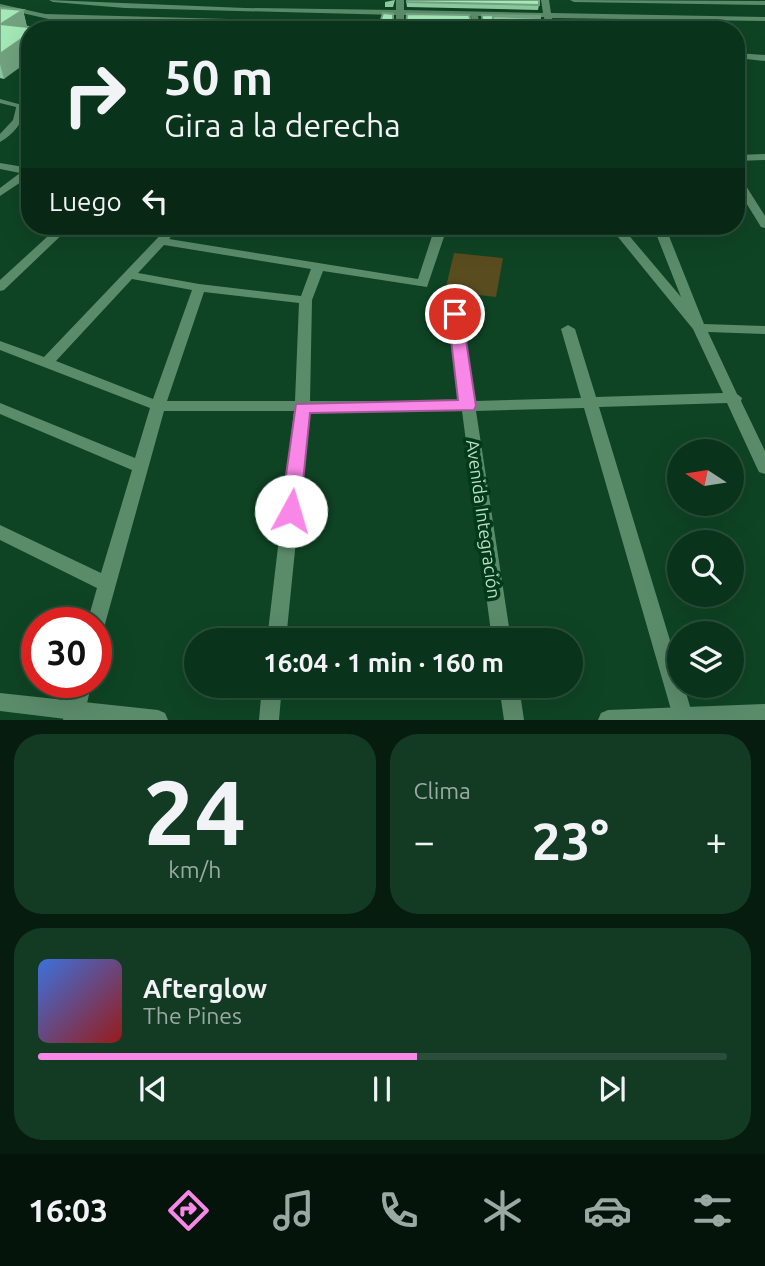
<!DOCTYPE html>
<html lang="es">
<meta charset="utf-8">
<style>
body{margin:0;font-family:Ubuntu,sans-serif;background:#133b24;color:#f1f3f6;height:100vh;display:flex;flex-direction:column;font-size:26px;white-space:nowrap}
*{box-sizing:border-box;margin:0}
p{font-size:23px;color:#99aaa3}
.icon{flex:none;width:38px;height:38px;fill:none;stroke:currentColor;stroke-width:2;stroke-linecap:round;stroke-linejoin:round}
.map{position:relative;height:720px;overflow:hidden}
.sheet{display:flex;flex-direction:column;gap:14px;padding:14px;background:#061c0f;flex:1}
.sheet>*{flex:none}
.top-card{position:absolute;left:21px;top:21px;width:724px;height:214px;border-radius:28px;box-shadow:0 7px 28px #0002,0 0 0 2px #2a4e3a;background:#0a331b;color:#f1f3f6;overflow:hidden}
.needle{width:46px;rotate:282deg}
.controls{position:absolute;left:667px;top:439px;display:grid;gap:14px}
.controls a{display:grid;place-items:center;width:77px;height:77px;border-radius:50%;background:#0a331b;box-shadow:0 7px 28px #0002,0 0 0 2px #2a4e3a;font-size:35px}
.speed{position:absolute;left:21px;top:607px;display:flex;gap:14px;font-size:35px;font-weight:700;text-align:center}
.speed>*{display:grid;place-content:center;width:91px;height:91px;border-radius:50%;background:#0a331b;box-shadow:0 7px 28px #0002,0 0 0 2px #2a4e3a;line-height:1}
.speed .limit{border:10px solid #d22;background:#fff;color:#111}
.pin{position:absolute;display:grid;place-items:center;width:60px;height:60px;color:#fff;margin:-30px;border:4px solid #fff;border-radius:50%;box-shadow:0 2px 7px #0007}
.me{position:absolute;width:77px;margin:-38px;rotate:6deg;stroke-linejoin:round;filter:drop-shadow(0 0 5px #0008)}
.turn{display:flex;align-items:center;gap:24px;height:147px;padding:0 28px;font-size:32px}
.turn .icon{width:91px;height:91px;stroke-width:2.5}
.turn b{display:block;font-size:49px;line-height:60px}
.then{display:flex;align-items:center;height:66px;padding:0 28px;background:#0003;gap:14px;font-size:26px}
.big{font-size:52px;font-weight:700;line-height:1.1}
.sheet .card{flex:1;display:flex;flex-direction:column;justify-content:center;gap:10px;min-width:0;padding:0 24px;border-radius:28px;background:#133b24}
.sheet .dial{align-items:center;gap:0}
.dial b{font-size:91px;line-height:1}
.song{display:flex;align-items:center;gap:21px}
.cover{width:84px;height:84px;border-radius:10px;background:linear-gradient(135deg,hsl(220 70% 55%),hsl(0 70% 35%))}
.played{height:7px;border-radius:4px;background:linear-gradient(90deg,#f987e8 55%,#2a4e3a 55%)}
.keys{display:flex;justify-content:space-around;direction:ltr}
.heat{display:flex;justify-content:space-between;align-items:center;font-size:38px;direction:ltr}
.sheet .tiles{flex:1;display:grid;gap:14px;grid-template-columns:1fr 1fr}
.card:last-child{grid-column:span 2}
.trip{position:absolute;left:184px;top:628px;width:399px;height:70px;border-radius:35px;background:#0a331b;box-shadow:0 7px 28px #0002,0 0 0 2px #2a4e3a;font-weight:700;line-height:70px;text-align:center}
.tab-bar{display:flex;height:112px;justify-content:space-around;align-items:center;background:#04140b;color:#99aaa3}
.tab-bar .icon{width:49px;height:49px}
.tab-bar .active{color:#f987e8}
.tab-bar b{font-size:32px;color:#f1f3f6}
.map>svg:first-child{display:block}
.green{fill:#594c1f}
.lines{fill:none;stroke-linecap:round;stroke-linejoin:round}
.service{fill:#5b8c6a;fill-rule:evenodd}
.minor{fill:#5b8c6a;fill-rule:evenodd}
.tertiary{fill:#5b8c6a;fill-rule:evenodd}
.wall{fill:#8cc89d}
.shaded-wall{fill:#72a27f}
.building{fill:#a3e8b6;stroke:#72a27f;stroke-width:2}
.route{fill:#f987e8;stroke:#a25897;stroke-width:2}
.labels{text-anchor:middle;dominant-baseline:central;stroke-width:7;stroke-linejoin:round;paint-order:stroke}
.street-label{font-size:18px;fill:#bddec5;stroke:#003a1a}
</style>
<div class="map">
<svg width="765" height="720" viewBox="0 0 765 720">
<rect width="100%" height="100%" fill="#0e4424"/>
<g class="green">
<polygon points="72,18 214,23 211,30 133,30"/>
<polygon points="454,253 503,258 496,297 445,291"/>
</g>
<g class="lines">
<polygon class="service" points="0,99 22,105 23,106 20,108 0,103"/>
<g class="minor">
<polygon points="49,0 245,8 396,10 396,0 404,0 404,10 543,13 541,0 549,0 551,13 765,17 765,21 552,18 554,30 546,30 544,17 478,16 481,30 473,30 471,16 404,15 404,30 396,30 396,15 125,8 53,2"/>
<polygon points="570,0 765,1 765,5 574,2"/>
<polygon points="0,4 45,14 336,22 340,24 336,26 56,19 53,20 0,8"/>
<polygon points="94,23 120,28 124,30 91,27 91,23"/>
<polygon points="737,53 765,55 765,61 737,58"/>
<path d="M17,104L25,106C25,121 13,135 0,142V134L13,120Z"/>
<polygon points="765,154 765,160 737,161 737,155"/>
<polygon points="0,163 30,168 30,176 0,196 0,188 20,173 0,169"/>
<polygon points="737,177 741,178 765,216 765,228 761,227 737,188"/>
<polygon points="59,226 71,226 4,290 0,291 0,280"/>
<path d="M169,226H181L169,239L418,279L432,236L386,229L380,226H407L443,232L445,234L427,287L323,271L312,300L310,401H460L448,314L455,310L462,314L475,401L581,398L561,329L568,325L575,329L596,397L723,393L693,329L609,226H621L681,297L653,226H665L704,324L765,326V334L708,332L737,394L742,398L741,401L765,451V474L759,472L757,468L727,403L599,407L679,670V686H684L694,720H674L584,408L476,411L511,640H492L462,411H309L286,640H267L294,411H164L105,624L103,630L96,632V623H87L97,588L0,540V525L101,573L132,470L0,414V403L135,458L150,408L0,350V341L44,357ZM164,245L311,269L301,296L199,284L138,273ZM132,279L192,290L153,399L56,361ZM204,292L299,303L295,401H167Z"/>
<polygon points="72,682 92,682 83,720 63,720"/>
<polygon points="262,686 282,686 279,720 259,720"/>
<polygon points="499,686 519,686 524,720 504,720"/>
</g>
<g class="tertiary">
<polygon points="0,693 158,710 165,713 168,720 74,720 0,711"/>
<polygon points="765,704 765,720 598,720 601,713 608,710"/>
</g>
</g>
<g class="wall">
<polygon points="395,0 393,7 385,7 385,2"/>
<polygon points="406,0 539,0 539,5 538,10 407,7"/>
<polygon points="0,8 23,10 27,27 4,79 0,78"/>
<polygon points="482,15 540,18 539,22 493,20 492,30 378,30 393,26 396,28 482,28"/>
</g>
<g class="shaded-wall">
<polygon points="23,10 28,32 1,24"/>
<polygon points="30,33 30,60 4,79 0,64 0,54"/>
</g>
<g class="building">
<polygon points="407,0 539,0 539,5 407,2"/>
<polygon points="0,8 23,10 1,24 38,28 35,30 30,30 30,33 0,54"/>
<polygon points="383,13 393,14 393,26 396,28 406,28 407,14 469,15 473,28 483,28 482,15 540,16 540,18 493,16 492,30 378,30"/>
</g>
<polygon class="route" points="455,309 462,314 476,406 474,410 310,413 300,511 298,516 291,519 284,516 281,511 296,404 458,400 448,314"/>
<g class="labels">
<g class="street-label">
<text transform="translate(484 519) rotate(82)">Avenida Integración</text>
</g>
</g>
</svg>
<div class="controls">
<a><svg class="needle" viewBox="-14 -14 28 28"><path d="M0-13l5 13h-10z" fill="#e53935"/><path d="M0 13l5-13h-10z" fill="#99aaa3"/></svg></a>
<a><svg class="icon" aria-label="search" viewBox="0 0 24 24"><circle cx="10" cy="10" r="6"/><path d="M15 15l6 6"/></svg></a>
<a><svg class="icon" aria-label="layers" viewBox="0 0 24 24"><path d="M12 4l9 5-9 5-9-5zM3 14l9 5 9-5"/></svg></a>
</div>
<div class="speed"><div class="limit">30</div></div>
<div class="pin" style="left:455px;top:314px;background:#d93025"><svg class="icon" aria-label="arrive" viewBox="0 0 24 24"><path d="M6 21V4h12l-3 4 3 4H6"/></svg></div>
<svg class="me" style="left:291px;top:511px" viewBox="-20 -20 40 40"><circle r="19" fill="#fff"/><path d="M0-13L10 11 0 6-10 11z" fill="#f987e8"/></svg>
<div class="trip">16:04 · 1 min · 160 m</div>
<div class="top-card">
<div class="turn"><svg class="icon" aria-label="right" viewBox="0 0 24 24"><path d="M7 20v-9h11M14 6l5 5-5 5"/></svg><div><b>50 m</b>Gira a la derecha</div></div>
<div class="then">Luego<svg class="icon" aria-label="left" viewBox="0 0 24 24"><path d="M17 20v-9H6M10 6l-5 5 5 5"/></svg></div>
</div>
</div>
<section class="sheet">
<div class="tiles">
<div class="card dial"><b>24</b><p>km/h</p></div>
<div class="card"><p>Clima</p>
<div class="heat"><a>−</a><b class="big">23°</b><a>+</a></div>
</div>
<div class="card">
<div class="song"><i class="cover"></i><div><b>Afterglow</b><p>The Pines</p></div></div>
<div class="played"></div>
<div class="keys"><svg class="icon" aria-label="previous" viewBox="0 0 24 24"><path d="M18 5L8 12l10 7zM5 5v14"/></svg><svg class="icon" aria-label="pause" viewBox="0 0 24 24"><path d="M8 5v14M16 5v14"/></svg><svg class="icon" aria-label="next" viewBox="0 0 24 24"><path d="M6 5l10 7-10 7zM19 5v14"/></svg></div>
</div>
</div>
</section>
<nav class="tab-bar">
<b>16:03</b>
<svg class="icon active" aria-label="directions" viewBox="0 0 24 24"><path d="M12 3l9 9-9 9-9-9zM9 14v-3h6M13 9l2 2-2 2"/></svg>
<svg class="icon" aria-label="music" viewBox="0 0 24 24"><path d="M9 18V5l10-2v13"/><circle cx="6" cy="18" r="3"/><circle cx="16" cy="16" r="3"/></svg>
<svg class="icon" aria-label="phone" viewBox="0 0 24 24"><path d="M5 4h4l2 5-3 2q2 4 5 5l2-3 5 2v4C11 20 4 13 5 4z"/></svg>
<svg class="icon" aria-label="climate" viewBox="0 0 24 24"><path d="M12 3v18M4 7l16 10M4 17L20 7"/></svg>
<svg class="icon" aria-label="car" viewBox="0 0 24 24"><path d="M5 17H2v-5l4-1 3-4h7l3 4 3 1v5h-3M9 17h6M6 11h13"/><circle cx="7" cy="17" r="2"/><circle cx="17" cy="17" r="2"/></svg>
<svg class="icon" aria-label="filters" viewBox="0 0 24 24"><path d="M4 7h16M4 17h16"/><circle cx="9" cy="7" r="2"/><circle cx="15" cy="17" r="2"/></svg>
</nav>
